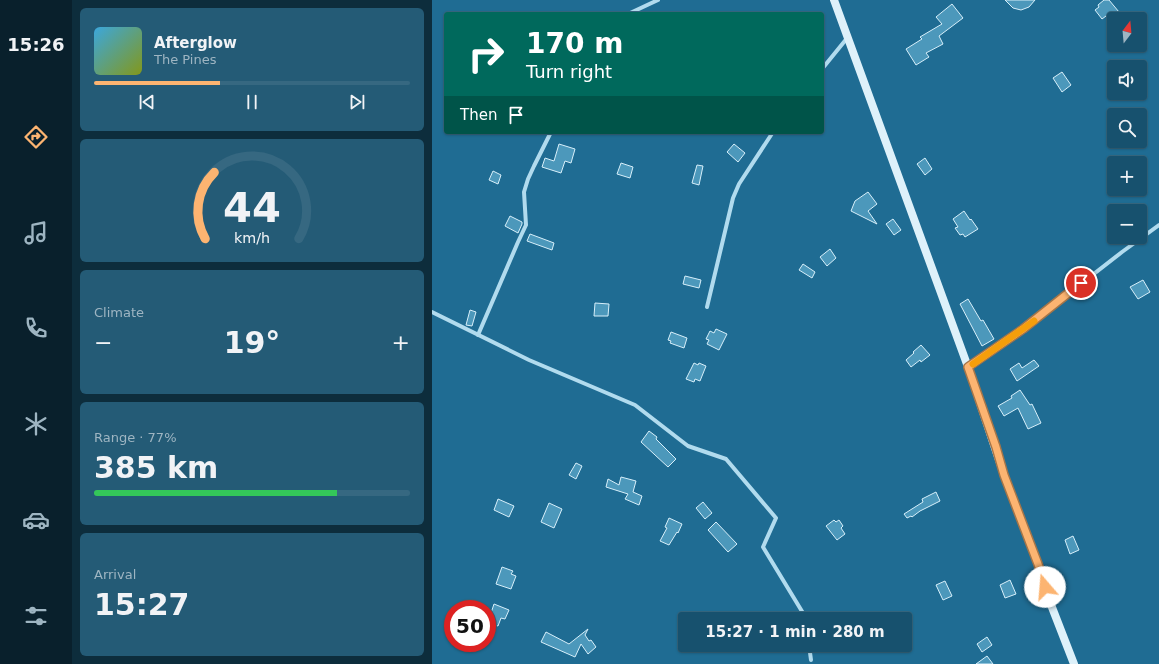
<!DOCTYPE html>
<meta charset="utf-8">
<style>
body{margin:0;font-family:"DejaVu Sans",sans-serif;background:#245b76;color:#f1f3f6;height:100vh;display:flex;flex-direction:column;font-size:15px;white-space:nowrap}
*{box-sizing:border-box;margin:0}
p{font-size:13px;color:#9eb5c2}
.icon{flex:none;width:22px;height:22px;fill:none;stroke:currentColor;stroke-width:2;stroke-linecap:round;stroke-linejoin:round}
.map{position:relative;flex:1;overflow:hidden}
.side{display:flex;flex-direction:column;gap:8px;padding:8px;background:#0d2d3c;width:360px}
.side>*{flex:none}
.hud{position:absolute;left:12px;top:12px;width:380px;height:122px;border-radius:4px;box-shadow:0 1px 3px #0004,0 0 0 1px #366881;background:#00695c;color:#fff;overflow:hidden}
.needle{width:26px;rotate:16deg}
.tools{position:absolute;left:675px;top:12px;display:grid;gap:8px}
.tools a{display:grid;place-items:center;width:40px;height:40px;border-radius:4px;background:#17516e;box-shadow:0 1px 3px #0004,0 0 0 1px #366881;font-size:20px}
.speed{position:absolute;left:12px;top:600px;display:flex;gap:8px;font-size:20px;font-weight:700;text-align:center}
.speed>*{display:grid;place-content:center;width:52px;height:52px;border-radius:50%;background:#17516e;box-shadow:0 1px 3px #0004,0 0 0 1px #366881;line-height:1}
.speed .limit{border:6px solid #d22;background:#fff;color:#111}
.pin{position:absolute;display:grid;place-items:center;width:34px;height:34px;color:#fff;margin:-17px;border:2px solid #fff;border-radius:50%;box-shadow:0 1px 4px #0007}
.me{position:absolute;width:44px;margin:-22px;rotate:342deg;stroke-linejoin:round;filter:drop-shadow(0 0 3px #0008)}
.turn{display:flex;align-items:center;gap:14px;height:84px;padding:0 16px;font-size:18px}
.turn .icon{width:52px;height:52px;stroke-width:2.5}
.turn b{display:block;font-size:28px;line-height:34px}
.then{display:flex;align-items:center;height:38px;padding:0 16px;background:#0003;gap:8px;font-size:15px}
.big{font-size:30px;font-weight:800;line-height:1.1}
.side .card{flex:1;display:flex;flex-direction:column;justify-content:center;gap:6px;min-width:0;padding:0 14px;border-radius:6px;background:#245b76}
.side .dial{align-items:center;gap:0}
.dial svg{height:104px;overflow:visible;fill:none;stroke:#366881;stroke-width:7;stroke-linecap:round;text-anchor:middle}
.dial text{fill:#f1f3f6;stroke:none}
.song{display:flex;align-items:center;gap:12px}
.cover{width:48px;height:48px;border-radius:6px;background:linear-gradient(135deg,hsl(200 70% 55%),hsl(70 70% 35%))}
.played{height:4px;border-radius:2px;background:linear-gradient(90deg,#fcb471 40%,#366881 40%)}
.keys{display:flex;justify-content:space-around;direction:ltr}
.heat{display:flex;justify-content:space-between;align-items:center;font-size:22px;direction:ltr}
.charge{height:6px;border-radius:3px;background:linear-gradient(90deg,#34c759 77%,#366881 0)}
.trip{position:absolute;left:246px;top:612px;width:234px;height:40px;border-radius:4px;background:#17516e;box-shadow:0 1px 3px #0004,0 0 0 1px #366881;font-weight:800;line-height:40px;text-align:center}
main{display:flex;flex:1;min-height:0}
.menu{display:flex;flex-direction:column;width:72px;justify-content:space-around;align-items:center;background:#09202c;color:#9eb5c2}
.menu .icon{width:28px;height:28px}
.menu .active{color:#fcb471}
.menu b{font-size:18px;color:#f1f3f6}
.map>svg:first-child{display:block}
.building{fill:#4c98bb;stroke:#d7effa}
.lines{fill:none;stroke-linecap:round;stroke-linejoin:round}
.minor{stroke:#b1dbee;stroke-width:4}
.secondary{stroke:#def1fa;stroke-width:8}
.route-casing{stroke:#a47549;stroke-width:10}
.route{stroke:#fcb471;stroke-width:7}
.slow{stroke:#f59e0b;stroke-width:7}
</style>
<main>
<nav class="menu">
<b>15:26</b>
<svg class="icon active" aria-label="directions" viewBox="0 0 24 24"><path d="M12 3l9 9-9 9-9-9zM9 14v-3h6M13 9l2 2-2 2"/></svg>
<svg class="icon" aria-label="music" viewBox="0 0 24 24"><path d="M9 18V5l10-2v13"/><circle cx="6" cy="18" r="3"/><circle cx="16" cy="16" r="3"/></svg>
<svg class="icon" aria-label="phone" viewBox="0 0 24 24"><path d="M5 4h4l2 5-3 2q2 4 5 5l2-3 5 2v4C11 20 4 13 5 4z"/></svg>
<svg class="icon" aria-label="climate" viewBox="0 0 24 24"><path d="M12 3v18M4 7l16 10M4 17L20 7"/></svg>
<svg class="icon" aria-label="car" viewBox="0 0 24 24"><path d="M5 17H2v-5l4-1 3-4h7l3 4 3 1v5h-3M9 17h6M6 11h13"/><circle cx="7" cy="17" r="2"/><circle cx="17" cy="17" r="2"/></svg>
<svg class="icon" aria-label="filters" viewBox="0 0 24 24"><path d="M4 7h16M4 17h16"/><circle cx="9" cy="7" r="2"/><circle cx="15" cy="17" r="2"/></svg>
</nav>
<section class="side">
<div class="card">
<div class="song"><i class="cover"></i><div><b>Afterglow</b><p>The Pines</p></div></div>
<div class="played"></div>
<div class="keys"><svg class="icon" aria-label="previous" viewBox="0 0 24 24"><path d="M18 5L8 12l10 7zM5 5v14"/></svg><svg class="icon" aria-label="pause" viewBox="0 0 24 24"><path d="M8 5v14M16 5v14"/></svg><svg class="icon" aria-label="next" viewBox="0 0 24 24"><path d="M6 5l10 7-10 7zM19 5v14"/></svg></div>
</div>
<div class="card dial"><svg viewBox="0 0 100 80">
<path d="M14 69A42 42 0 1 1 86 69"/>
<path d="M14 69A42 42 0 0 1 21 18" stroke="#fcb471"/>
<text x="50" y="56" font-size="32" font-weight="700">44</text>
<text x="50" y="72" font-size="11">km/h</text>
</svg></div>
<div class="card"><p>Climate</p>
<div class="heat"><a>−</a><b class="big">19°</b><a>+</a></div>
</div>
<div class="card"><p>Range · 77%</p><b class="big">385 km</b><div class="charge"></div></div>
<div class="card"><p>Arrival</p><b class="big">15:27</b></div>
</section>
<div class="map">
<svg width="727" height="664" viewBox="0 0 727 664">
<rect width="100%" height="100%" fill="#1f6c93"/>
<g class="building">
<polygon points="573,0 603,0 597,7 589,10 581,8"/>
<polygon points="672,0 677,0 687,12 678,20 674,16 670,19 663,10 667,7 666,5"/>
<polygon points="520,4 531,18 507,36 511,44 494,53 497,57 484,65 474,49 490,39 488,37 510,24 504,17"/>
<polygon points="630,72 639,85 630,92 621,78"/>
<polygon points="127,144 143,149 139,163 133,161 129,173 110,167 113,158 122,161"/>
<polygon points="302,144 313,153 306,162 295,152"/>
<polygon points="493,158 500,169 493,175 485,164"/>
<polygon points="189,163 201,167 198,178 185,174"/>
<polygon points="265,165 271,166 267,185 260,183"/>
<polygon points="61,171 69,175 66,184 57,180"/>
<polygon points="436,192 445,204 436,211 445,224 419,211 423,201"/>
<polygon points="532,211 538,220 539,219 546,229 533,237 531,234 528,235 523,228 526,227 521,219"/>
<polygon points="78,216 90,222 90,224 86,233 73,226"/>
<polygon points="461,219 469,230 462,235 454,224"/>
<polygon points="98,234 122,243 120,250 95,241"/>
<polygon points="398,249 404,258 395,266 388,257"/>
<polygon points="371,264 383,272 380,278 367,270"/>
<polygon points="253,276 269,280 267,288 251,284"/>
<polygon points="711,280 718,292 706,299 698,287"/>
<polygon points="536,299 549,321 551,320 562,339 550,346 528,304"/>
<polygon points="163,303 177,304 176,316 162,316"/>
<polygon points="38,310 44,312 40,326 34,325"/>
<polygon points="284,329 295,334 287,350 275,344 277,340 274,339 278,331 282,333"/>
<polygon points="239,332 255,338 252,348 238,343 239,341 236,340"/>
<polygon points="489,345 498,355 489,362 488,360 479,367 474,360 482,353 481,352"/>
<polygon points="602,360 607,366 585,381 578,369 587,363 590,368"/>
<polygon points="262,363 266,365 267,363 274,366 268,381 263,379 262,382 254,379"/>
<polygon points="588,390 598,405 600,404 609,423 596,429 586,408 572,416 566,406 580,398 579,396"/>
<polygon points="217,431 225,437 224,439 244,459 236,467 209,442"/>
<polygon points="144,463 150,466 144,479 137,475"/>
<polygon points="189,477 204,481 201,492 210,496 207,505 193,499 196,494 174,487 176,479 187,485"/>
<polygon points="504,492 508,501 488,511 480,517 479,516 475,518 472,514 491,502 490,499"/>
<polygon points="66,499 82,506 77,517 62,510"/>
<polygon points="271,502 280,513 273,519 264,508"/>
<polygon points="117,503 130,509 122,528 109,522"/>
<polygon points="237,518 250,524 246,533 245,532 237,545 228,541 235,528 233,527"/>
<polygon points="402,520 404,522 407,520 411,526 409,528 413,534 405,540 394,526"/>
<polygon points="284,522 305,544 296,552 276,530"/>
<polygon points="641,536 647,550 638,554 633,540"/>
<polygon points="70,567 81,571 79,574 84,576 79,589 64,584"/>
<polygon points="578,580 584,594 573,598 568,585"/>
<polygon points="513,581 520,596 511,600 504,585"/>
<polygon points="62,604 77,610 73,619 69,618 66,626 57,623 59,614 59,613"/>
<polygon points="156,629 153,635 157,641 159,640 164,647 156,654 149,644 143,657 109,642 114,632 137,644"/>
<polygon points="555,637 560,645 550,652 545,644"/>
<polygon points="555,656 561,664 544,664"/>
</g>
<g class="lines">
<g class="minor">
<polyline points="196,14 226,0"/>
<polyline points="390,69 416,37"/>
<polyline points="275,307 301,198 307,184 341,132"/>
<polyline points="0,312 97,360 203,405 256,446 294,459 344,518 331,547 371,613 372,619"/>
<polyline points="46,335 86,242 94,225 92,192 96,179 102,166 119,132"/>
<polyline points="536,367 591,329 690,252 727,225"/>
<polyline points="377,645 379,660"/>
</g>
<polyline class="secondary" points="402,0 536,367 572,475 606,564 616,597 642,664"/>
</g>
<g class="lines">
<defs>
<polyline id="route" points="613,587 606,564 572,475 564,447 536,367 591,329 649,283"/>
</defs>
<use href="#route" class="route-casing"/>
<use href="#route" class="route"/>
<polyline class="slow" points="541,364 602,321"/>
</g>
</svg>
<div class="tools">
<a><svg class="needle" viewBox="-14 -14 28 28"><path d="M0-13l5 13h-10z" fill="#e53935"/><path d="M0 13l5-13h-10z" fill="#9eb5c2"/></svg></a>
<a><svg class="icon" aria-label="sound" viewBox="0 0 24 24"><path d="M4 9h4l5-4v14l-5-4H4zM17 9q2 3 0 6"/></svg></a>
<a><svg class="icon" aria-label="search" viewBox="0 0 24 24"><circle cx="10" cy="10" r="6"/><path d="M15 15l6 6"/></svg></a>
<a>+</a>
<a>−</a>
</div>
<div class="speed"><div class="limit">50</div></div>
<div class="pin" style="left:649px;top:283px;background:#d93025"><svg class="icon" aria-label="arrive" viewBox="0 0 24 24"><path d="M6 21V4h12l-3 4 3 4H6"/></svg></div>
<svg class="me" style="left:613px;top:587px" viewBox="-20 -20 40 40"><circle r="19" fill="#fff"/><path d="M0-13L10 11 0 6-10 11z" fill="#fcb471"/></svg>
<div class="trip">15:27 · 1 min · 280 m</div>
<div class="hud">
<div class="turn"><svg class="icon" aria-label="right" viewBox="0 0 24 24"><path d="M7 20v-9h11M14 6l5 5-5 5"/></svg><div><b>170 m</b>Turn right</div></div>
<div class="then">Then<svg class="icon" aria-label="arrive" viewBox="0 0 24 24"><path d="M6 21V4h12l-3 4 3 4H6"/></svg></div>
</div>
</div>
</main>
